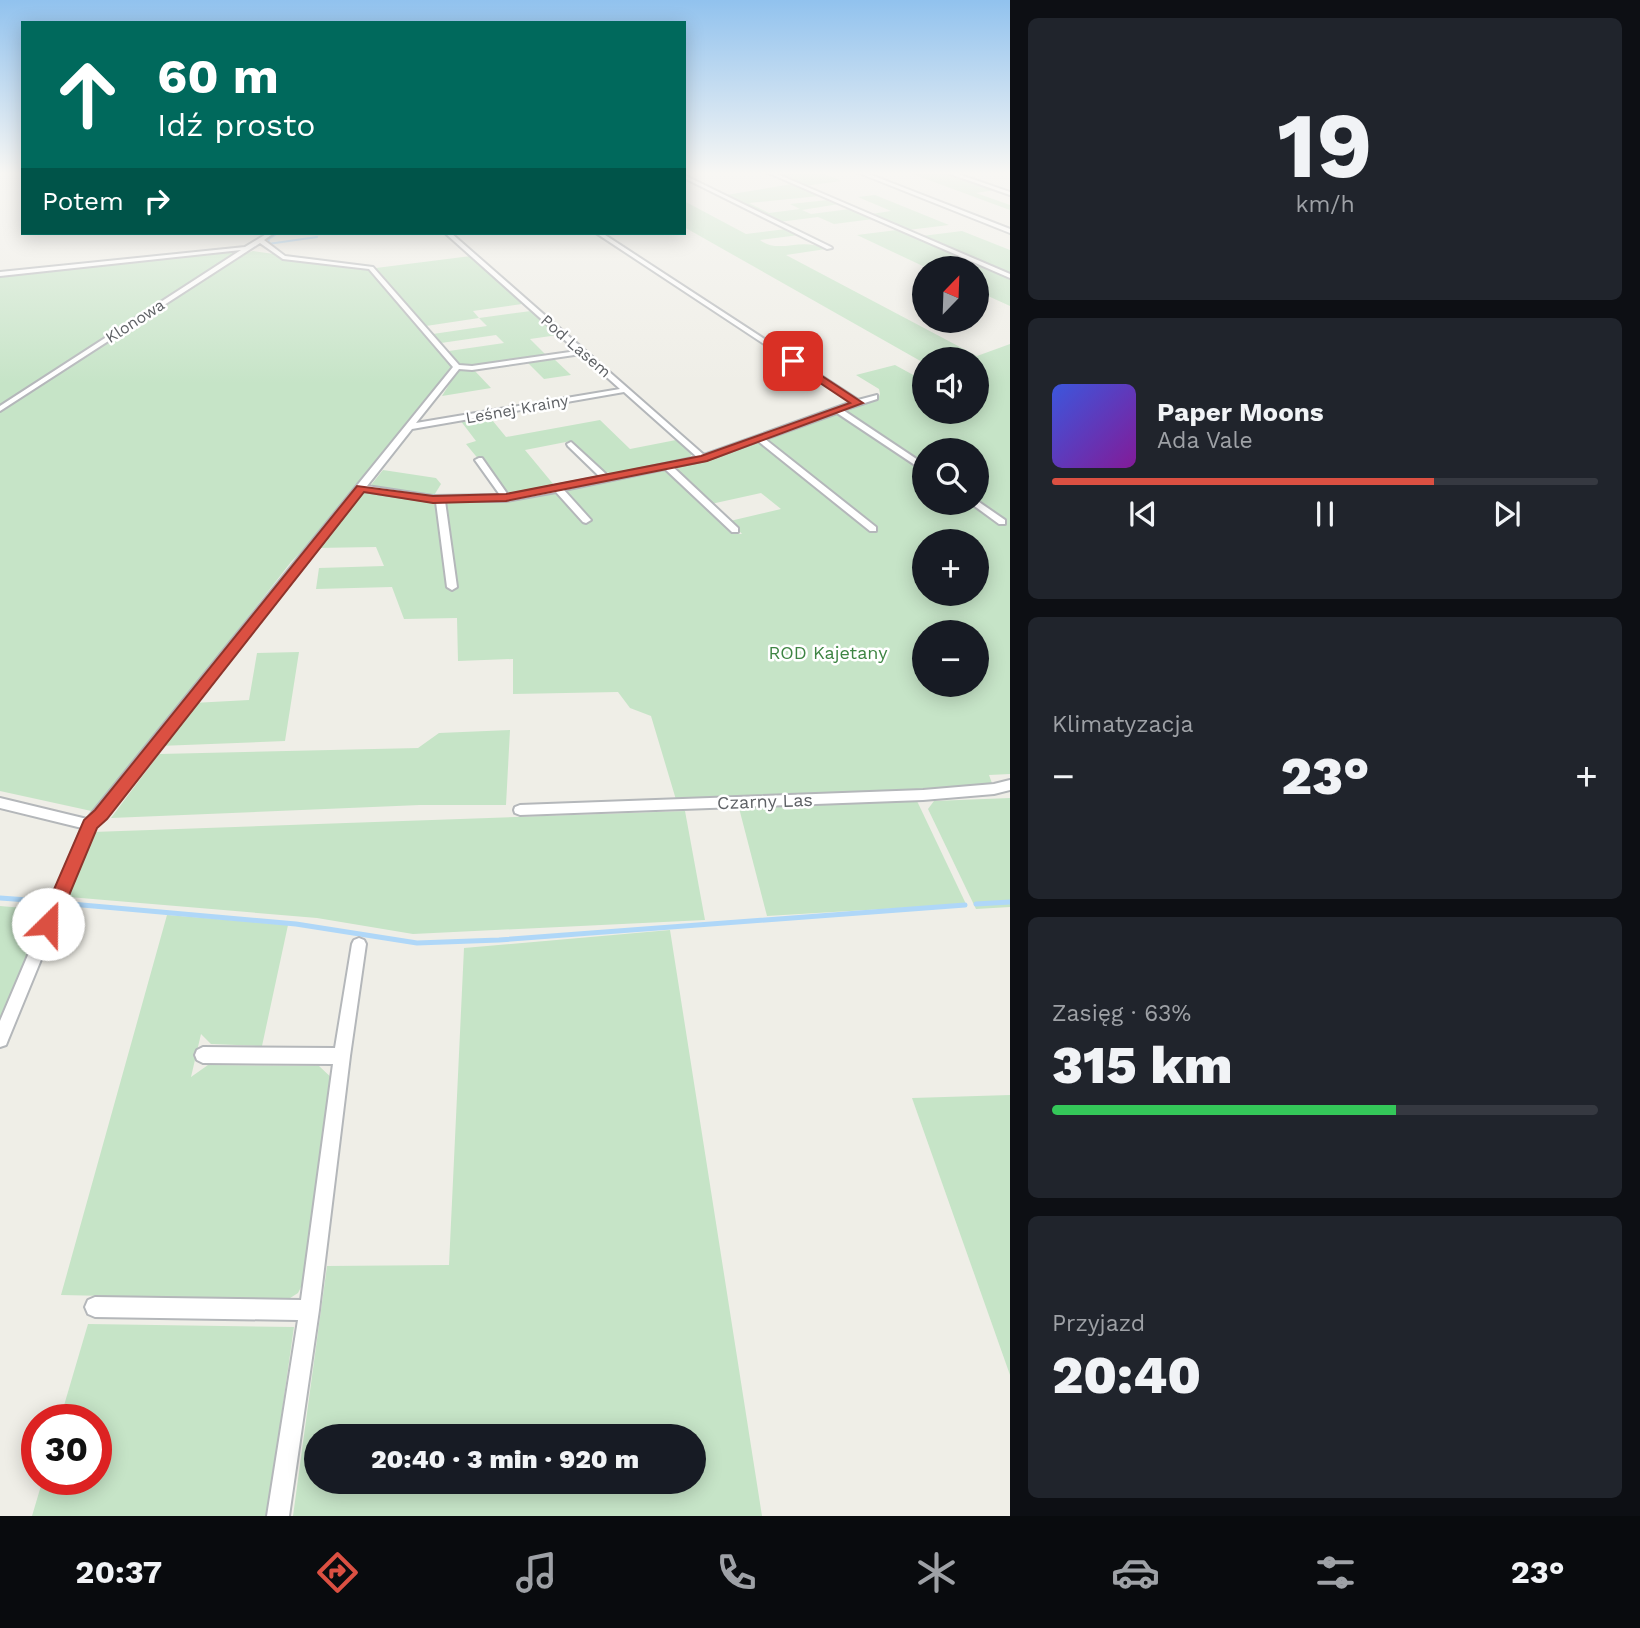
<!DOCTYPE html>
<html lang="pl">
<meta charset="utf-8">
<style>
body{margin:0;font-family:"Work Sans",sans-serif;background:#20242c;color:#f1f3f6;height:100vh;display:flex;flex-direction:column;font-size:26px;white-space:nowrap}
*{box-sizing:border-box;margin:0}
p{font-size:23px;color:#9ea1a6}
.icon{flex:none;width:38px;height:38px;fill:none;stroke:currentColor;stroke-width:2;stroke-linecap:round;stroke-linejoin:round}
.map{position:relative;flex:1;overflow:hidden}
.side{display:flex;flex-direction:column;gap:18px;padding:18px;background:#0d0f14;width:630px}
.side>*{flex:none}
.guide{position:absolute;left:21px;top:21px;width:665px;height:214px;border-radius:0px;box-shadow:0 4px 18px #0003;background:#00695c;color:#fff;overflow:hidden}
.needle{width:46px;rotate:23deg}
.fabs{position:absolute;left:912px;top:256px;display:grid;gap:14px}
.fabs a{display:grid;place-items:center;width:77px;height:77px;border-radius:50%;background:#171b24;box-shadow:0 4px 18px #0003;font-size:35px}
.speed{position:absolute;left:21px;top:1404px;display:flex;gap:14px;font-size:35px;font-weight:700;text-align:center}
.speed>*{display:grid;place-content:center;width:91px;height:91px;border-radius:50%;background:#171b24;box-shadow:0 4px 18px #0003;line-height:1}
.speed .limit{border:10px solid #d22;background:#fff;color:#111}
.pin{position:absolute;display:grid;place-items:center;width:60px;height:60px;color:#fff;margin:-30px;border-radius:14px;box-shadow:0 4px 10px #0006}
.me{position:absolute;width:77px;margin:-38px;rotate:23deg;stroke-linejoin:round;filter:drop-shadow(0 0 5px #0008)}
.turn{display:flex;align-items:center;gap:24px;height:147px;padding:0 21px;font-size:32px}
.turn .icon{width:91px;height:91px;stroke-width:2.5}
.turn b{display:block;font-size:49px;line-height:60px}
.then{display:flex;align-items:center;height:66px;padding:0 21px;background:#0003;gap:14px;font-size:26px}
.big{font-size:52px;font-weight:800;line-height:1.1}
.side .widget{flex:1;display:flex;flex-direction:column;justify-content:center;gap:10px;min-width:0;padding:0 24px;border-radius:10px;background:#20242c}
.side .dial{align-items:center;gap:0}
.dial b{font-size:91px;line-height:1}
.song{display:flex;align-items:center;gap:21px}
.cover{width:84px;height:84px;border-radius:10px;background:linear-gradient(135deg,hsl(230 70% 55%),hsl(290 70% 35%))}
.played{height:7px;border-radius:4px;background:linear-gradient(90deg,#db5042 70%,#363941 70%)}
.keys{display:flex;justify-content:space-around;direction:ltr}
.heat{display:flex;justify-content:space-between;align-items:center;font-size:38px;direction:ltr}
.charge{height:10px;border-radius:5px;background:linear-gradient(90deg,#34c759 63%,#363941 0)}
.trip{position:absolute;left:304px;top:1424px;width:402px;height:70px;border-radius:35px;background:#171b24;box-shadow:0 4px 18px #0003;font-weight:800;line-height:70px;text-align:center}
.tabs{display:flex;height:112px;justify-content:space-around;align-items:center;background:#090b0e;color:#9ea1a6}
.tabs .icon{width:49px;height:49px}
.tabs .active{color:#db5042}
.tabs b{font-size:32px;color:#f1f3f6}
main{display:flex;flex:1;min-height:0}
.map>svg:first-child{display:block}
.green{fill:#c6e4c7;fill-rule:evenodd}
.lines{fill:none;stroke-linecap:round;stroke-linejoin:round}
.stream-far1{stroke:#afd7f8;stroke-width:2}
.stream{stroke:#afd7f8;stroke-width:5}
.street-casing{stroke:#b4b7ba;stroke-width:4}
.street{fill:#fff;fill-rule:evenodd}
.route{fill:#db5042;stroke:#8e342b;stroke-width:2}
.labels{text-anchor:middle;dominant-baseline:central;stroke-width:5;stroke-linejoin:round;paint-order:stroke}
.far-street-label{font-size:16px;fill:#5f6266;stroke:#fff}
.park-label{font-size:18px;fill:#3e8543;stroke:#fff}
.street-label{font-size:18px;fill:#5f6266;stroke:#fff}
</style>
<main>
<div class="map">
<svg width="1010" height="1516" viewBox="0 0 1010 1516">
<rect width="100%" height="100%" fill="#efeee7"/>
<g class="green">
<polygon points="788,171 817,171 842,181 804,186 774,173"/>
<polygon points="904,171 924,174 944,172 995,190 976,193 1010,205 1010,210"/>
<polygon points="792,184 819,196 749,203 769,213 800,209 790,204 828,200 839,204 802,210 811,214 850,209 873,219 834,224 818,217 779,222 726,195"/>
<polygon points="875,195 949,225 908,230 871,214 891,211 858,197"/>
<path d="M684,201L746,234L786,229L799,235L760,240C780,255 800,236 826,249L786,255L977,356L1010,344V774L989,775L993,786L776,795L677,803L651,716L630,708L618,692L513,694V659L458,661L457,618L404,619L392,587L316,589L319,568L384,566L376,547L315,548L362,490L429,501L438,506L447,589L457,588L446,501L499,500L556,491L582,521L590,519L564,489L665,470L734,534H742L730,521L781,509L761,493L711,504L675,468L711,459L755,442L760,443L871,531L878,530L763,439L838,413L924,471V502H969L1000,523L1007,522L977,501L976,450H924V465L844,411L878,399L880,394L879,389L856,375L895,365L917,377L924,375V411H976V359H924V363L684,227ZM924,541H976V593H924ZM924,632H976V684H924Z"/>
<polygon points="897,230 1010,279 1010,306 977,291 976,268 927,268 857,235"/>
<polygon points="962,231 1010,250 1010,274 922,236"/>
<polygon points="241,250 0,405 0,275"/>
<polygon points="253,251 376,268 471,256 522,304 473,311 479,318 531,311 558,335 530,339 546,355 470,366 460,365 449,351 504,343 496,335 441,343 433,334 487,326 479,318 426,326 384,282 396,302 452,368 313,540 291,562 96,812 0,791 0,412 239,256"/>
<polygon points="553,358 571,375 544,379 527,362"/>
<polygon points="458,370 474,370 491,388 442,396"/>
<polygon points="488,415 506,437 600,420 630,449 676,440 692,454 689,458 613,474 603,471 571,441 525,450 554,485 507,494 466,444 476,441 460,420"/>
<polygon points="383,470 436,478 441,484 433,497 376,489 371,485"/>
<polygon points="299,652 285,741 159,746 193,703 249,700 257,653"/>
<polygon points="510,730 506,805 420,805 111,818 159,754 418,748 439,733"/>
<polygon points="1010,798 1010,907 976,909 928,809 934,801"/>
<polygon points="917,801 966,904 767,916 739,808"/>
<polygon points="685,811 705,920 413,934 317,918 69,897 93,832"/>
<polygon points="0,906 47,910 0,1025"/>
<polygon points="167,915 288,925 262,1046 211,1044 201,1034 191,1077 208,1065 319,1066 335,1081 305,1279 298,1293 287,1300 61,1295"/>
<path d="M670,930L762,1516H293L327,1266L449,1265L464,948ZM317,1437H695V1482H317Z"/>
<polygon points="1010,1095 1010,1375 912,1098"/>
<polygon points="88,1324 294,1327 267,1516 32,1516 43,1479 96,1479 96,1419 60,1419"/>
</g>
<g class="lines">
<polyline class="stream-far1" points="278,233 269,239 268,244 317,237"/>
<g class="stream">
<polyline points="0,898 42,901"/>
<polyline points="71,904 296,924 417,943 499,940 965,905"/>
<polyline points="976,904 1010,902"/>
</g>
<defs>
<g id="street">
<polygon points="764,171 770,171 1010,274 1010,278"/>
<polygon points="854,171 861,171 1010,229 1010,233"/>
<polygon points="942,171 949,171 1010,192 1010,195"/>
<polygon points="684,175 831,247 832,248 827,249 684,178"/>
<path d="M268,233H274L264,240L285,256L373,267L459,365L472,366L577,351L445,233H451L704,455L852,402L596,233H602L858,400L877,395V399L843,410L924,464V471L837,413L765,439L876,527V531H870L758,441L706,460L673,467L738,528V532H732L665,469L564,490L591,520L586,523L583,522L556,492L506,501H445L457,587L452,590L447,587L436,502L363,491L106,817L95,828L8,1040L6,1045L0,1047V1021L82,828L0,808V798L87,819L453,367L369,269L283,259L260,243L0,411V406L241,250L0,276V272L245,247ZM581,354L620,389L416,423L459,369L472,370ZM624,392L697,457L608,476L571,442L567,444L568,446L600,477L508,495L482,458H479L475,460L500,495L433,496L367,486L412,429Z"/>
<polygon points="976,500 1005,520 1005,524 999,524 969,502 976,502"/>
<polygon points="1010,780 1010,790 994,794 923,800 520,815 515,813 514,810 515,807 520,805 923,790 994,784"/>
<polygon points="359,938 364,940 366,944 350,1056 319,1310 289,1516 267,1516 298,1320 95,1317 88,1314 85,1307 88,1300 95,1297 301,1300 333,1064 203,1063 197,1060 195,1055 197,1050 203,1047 335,1048 352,944 354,940"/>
</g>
</defs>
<use href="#street" class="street-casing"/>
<use href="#street" class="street"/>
</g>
<linearGradient id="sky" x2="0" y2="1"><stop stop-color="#91c2ee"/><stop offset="0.45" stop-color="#f8f7f4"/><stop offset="1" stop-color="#f8f7f4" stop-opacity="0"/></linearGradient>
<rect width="1010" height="384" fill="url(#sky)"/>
<polygon class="route" points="790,359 796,359 863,403 707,461 506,501 433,503 364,492 107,819 97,828 55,929 48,931 41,929 39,924 84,820 95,810 357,486 433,496 506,494 701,456 850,403 790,363"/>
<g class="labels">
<g class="far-street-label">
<text transform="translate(135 321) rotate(-33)">Klonowa</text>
<text transform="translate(576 346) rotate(41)">Pod Lasem</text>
<text transform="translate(517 409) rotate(-10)">Leśnej Krainy</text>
</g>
<g class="park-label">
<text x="828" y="652">ROD Kajetany</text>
</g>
<g class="street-label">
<text transform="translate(765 801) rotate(-2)">Czarny Las</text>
</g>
</g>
</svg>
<div class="fabs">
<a><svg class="needle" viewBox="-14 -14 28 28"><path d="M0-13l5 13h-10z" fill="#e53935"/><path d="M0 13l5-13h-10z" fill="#9ea1a6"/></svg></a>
<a><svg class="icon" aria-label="sound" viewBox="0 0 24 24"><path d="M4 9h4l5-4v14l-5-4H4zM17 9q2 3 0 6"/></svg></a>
<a><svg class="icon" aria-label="search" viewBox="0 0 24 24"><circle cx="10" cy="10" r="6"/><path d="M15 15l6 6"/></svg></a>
<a>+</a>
<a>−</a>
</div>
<div class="speed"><div class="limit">30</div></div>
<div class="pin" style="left:793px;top:361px;background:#d93025"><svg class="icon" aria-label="arrive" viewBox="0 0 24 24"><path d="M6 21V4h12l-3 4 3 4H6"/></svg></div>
<svg class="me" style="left:48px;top:924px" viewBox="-20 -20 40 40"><circle r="19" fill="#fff"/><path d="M0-13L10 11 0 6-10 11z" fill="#db5042"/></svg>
<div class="trip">20:40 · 3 min · 920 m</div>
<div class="guide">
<div class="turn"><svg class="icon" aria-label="ahead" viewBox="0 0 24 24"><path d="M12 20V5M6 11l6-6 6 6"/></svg><div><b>60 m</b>Idź prosto</div></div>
<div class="then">Potem<svg class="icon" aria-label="right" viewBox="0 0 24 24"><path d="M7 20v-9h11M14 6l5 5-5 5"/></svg></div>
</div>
</div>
<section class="side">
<div class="widget dial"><b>19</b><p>km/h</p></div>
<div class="widget">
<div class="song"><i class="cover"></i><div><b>Paper Moons</b><p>Ada Vale</p></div></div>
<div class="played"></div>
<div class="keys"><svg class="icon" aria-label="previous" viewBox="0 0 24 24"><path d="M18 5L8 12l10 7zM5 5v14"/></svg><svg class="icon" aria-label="pause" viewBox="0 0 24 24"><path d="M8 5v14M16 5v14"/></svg><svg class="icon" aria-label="next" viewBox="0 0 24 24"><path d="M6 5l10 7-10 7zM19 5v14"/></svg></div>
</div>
<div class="widget"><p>Klimatyzacja</p>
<div class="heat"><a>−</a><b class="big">23°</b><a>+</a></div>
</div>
<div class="widget"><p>Zasięg · 63%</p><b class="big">315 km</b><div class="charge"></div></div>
<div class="widget"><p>Przyjazd</p><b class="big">20:40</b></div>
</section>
</main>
<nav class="tabs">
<b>20:37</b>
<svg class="icon active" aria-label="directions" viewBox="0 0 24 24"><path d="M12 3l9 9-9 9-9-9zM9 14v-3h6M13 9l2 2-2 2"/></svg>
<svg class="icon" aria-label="music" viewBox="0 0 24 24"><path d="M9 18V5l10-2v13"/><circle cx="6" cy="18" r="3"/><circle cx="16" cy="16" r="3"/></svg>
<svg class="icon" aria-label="phone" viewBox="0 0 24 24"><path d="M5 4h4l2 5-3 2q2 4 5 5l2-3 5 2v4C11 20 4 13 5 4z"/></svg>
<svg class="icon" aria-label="climate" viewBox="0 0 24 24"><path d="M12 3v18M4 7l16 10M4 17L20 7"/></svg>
<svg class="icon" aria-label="car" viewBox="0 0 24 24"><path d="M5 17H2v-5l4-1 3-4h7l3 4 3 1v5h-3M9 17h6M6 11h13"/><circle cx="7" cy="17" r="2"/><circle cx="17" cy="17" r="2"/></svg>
<svg class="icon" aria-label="filters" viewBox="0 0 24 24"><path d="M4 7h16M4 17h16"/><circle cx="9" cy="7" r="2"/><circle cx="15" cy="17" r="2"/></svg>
<b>23°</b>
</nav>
